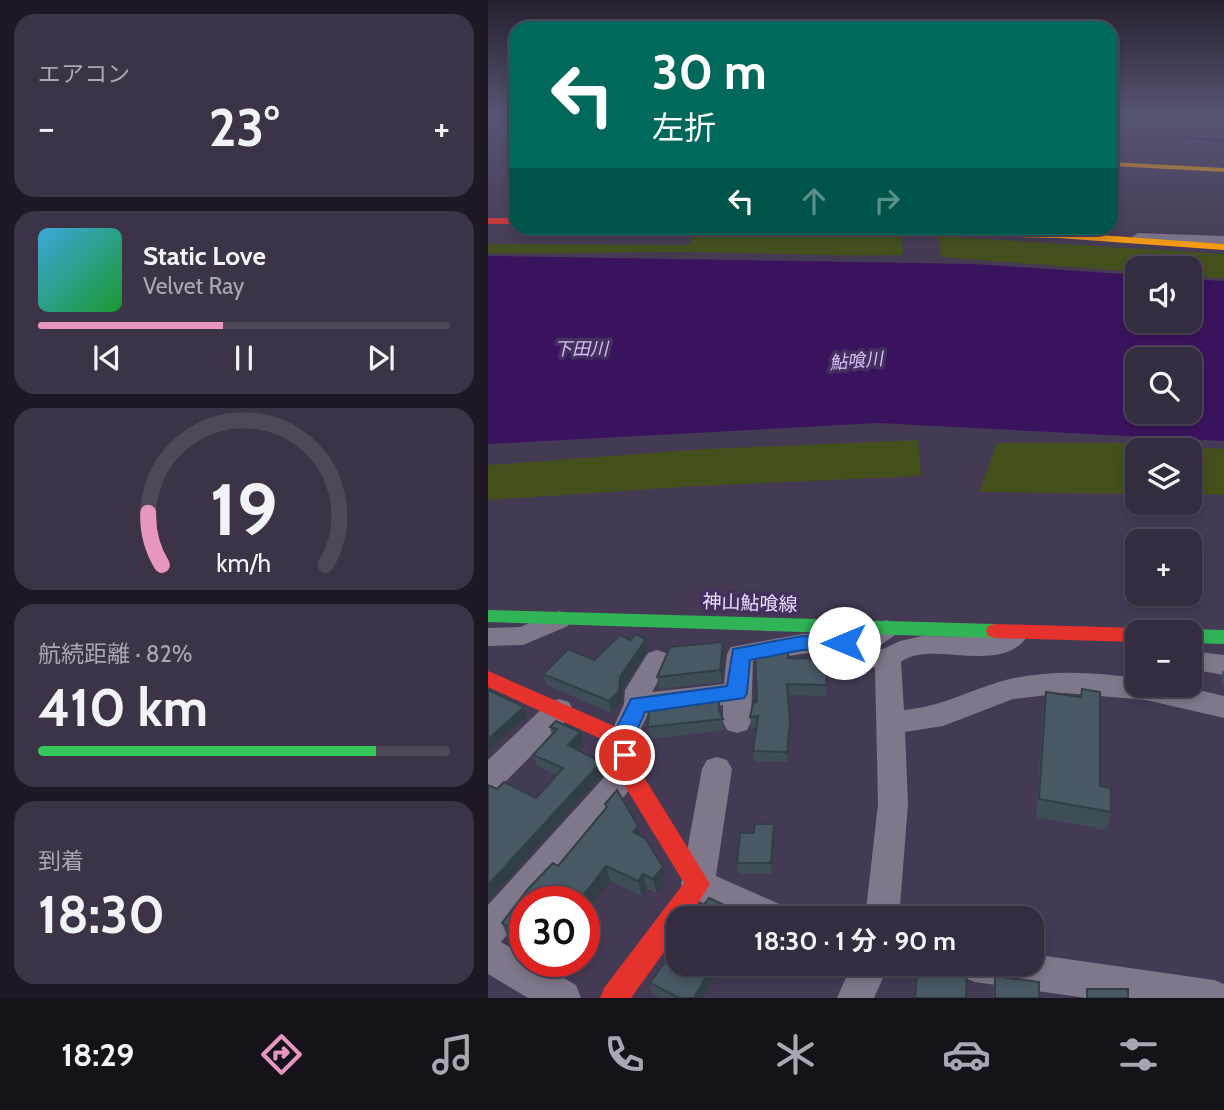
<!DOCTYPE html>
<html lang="ja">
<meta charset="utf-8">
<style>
body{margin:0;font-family:Cabin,"Noto Sans JP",sans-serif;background:#3c3446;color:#f1f3f6;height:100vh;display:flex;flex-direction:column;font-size:26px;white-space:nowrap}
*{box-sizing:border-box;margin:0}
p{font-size:23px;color:#a9a7b0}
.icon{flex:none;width:38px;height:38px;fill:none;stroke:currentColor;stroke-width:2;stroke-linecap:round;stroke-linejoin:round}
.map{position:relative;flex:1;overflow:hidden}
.side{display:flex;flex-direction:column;gap:14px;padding:14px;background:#1d1823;width:488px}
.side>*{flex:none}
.guide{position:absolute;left:21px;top:21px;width:609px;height:214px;border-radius:21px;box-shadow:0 4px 10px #0003,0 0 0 2px #4e4859;background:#00695c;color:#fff;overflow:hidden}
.buttons{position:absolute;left:637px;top:256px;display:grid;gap:14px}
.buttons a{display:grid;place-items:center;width:77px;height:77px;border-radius:14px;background:#342c3f;box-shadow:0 4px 10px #0003,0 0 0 2px #4e4859;font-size:35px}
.speed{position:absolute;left:21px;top:886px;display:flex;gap:14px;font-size:35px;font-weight:700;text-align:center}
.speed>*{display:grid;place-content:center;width:91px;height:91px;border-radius:50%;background:#342c3f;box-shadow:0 4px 10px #0003,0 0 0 2px #4e4859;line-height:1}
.speed .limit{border:10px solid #d22;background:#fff;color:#111}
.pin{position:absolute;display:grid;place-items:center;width:60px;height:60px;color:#fff;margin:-30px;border:4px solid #fff;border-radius:50%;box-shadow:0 2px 7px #0007}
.me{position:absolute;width:77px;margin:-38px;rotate:270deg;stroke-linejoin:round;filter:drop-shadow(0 0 5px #0008)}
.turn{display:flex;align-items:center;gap:24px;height:147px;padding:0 28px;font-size:32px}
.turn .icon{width:91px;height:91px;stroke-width:2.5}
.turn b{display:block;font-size:49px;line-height:60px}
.lanes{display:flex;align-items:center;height:66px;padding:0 28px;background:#0003;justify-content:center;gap:35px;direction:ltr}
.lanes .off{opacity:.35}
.big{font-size:52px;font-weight:700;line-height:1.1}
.side .card{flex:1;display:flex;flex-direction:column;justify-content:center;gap:10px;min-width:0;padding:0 24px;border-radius:21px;background:#3c3446}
.side .dial{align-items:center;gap:0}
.dial svg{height:182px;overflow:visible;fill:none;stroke:#4e4859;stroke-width:7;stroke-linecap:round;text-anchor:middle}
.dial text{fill:#f1f3f6;stroke:none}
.song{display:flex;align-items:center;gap:21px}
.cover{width:84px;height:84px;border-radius:10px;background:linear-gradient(135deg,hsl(200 70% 55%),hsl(130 70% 35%))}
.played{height:7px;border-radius:4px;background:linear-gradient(90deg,#e797bd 45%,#4e4859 45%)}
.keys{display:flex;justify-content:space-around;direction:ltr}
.heat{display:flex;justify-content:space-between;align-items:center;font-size:38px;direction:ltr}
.charge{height:10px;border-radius:5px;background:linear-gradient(90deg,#34c759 82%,#4e4859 0)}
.trip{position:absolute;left:178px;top:906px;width:378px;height:70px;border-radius:21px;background:#342c3f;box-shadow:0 4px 10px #0003,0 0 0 2px #4e4859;font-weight:700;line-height:70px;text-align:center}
.tabs{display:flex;height:112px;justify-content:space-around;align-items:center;background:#151219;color:#a9a7b0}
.tabs .icon{width:49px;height:49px}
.tabs .current{color:#e797bd}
.tabs b{font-size:32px;color:#f1f3f6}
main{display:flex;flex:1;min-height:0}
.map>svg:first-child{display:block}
.green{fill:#43501b}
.water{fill:#3a135e;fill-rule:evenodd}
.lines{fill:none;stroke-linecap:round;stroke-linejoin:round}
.stream{stroke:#3a135e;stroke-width:2.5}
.street{fill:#7f778a;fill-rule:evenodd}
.fast{fill:#30b455;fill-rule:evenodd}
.slow{fill:#ff9f0a;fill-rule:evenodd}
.jam{fill:#e5322d;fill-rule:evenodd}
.wall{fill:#3e4d56}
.shaded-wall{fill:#323e46}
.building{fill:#485964;stroke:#323e46;stroke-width:2}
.route{fill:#1a73e8;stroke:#114b97;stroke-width:2}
.labels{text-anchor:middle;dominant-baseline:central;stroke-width:7;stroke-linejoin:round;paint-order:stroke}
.far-water-label{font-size:18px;font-style:italic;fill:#d5c0f6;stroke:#44305e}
.street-label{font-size:19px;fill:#e9defb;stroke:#44305e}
</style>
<main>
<section class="side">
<div class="card"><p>エアコン</p>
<div class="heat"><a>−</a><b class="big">23°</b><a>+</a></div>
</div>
<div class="card">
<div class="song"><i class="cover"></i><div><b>Static Love</b><p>Velvet Ray</p></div></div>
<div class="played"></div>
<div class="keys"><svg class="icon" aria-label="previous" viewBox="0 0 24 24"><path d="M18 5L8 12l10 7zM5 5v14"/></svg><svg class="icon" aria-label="pause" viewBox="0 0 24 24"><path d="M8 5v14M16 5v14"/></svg><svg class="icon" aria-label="next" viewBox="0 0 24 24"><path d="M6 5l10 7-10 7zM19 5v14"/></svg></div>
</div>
<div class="card dial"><svg viewBox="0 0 100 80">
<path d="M14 69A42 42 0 1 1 86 69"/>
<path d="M14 69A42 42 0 0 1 8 46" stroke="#e797bd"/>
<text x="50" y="56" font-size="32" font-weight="700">19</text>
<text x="50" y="72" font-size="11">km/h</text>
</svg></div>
<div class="card"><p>航続距離 · 82%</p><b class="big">410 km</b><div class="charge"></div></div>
<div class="card"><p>到着</p><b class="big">18:30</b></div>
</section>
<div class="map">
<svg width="736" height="998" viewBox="0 0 736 998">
<rect width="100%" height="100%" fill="#453a54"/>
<g class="green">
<path d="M114,228L413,234L415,255C339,257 263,252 186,252C124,252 62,254 0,253V244L201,245L204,241L201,237L111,233Z"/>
<polygon points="450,236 736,254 736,278 702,276 702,268 649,268 649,272 453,257"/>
<polygon points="430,440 433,476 209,486 0,500 0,465 219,449"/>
<polygon points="509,443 635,443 736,449 736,495 702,494 702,450 649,450 649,494 491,492"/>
</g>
<path class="water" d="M0,256L486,264L649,275V320H702V279L736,281V441L390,423L0,444ZM649,359H702V411H649Z"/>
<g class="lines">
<g class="stream">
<polyline points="623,129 634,131"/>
<polyline points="696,137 736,141"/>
</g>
<g class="street">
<polygon points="650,233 736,236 736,244 646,240 644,237"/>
<polygon points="71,611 80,614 83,620 80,626 35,645 0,646 0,628 32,627"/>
<path d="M398,620L407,623L411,629L407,635L387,649H395L412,641L434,636L501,637L528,625L537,628L541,634C515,678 442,638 413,662L416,710C452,707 480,691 514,681C558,669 605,672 649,678V684H685L736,696V718L658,700L577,693L525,699L455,726L417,732L420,804L411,919H377L390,804L387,668L330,663L326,656L328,652L265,661L263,722L259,730L249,733L239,730L235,722V705L160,714L144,747L134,750L124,747L120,739L136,704L137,690L160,653L169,650L178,653L182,660L164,692L236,684L239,654L243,647L314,634H372Z"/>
<polygon points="702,651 736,655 736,675 702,669"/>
<polygon points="71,699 81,702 85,710 81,718 11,788 0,792 0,760 61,702"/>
<polygon points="229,757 239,760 244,769 228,876 298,907 303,919 249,919 198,895 193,884 214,769 219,760"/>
<polygon points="140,759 150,762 155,771 150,780 47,901 37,901 37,913 13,942 37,955 37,961 46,961 88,985 93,998 40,998 0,974 0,905 130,762"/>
<polygon points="544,954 726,980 736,984 736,998 598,998 487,982 474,977 469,964 544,964"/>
<polygon points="364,964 401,964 386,998 349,998"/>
</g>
<g class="fast">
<polygon points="0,610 507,624 514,626 516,631 514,636 507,638 0,622"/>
<polygon points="702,629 736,630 736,644 702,643 702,632 695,632"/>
</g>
<g class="slow">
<polygon points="623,162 736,168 736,172 623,166"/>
<polygon points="300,228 570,232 736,244 736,250 570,238 304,231"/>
</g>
<g class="jam">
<rect x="0" y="115" width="28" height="3"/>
<rect x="0" y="218" width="28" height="6"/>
<polygon points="507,624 649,628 657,632 649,632 649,642 507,638 500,636 498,631 500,626"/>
<polygon points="0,671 142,733 151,769 222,884 200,919 191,919 191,931 143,998 112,998 116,988 196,883 132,778 124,744 0,687"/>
</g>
</g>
<g class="wall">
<polygon points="235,642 236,654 234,682 171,689 169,677"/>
<polygon points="160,650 135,689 133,703 123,713 59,685 55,674 106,660"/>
<polygon points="301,658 340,659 338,696 300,695 303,732 300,762 266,762 265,751 268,727 263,728 262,717 269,702"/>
<polygon points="735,671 736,671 736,690 732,680"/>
<polygon points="594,689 612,786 623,812 619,830 548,817 555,709 558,692 592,697"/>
<polygon points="231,696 232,714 235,719 236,730 163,739 160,727"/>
<polygon points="68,721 95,743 89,750 113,762 116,773 0,901 0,785 9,789 48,798 69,775 49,766 45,755 64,734 62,727"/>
<polygon points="117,804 153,836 178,882 169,893 159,889 154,896 122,881 37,901 37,947 20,938 14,923 70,866 118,808"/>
<polygon points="286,824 287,835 284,874 250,874 249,863 266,833"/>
<polygon points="191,964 234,964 215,998 172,998 165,994 162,983"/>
<polygon points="507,976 551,998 505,998 505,987"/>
</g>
<g class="shaded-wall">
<polygon points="158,639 160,650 135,689 133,703 123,713 121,701 132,677"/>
<polygon points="235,642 236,654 234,682 232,670"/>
<polygon points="36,707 39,716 0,751 0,739"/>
<polygon points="302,722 303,732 300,762 299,752"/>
<polygon points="92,732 95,743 83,756 80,745"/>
<polygon points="113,762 116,773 0,901 0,885"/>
<polygon points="286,824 287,835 284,874 283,863"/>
<polygon points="150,826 154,841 145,832"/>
<polygon points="118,866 122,881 96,915 96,901 91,901"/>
<polygon points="175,867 178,882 169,893 165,879"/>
<polygon points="155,874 159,889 154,896 150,881"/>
<polygon points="254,910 256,919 249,919"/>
<polygon points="225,964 234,964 215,998 206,998"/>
</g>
<g class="building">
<polygon points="148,634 158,639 132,677 131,691 121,701 55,674 80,649 106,660 132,635 142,640"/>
<polygon points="235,642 232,670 169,677 182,647"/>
<polygon points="300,648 300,658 340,659 338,685 299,684 302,722 299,752 265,751 270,716 262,717 265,703 269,702 267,653"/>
<polygon points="594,689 612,692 612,786 623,788 623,812 551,799 558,692 593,697"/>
<polygon points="0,690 36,707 0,739"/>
<polygon points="231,696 231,710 235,719 160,727 161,705"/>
<polygon points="68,721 92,732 80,745 113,762 0,885 0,785 9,789 16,782 48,798 75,768 45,755 69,729 62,727"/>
<polygon points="129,790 150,826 145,832 157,838 175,867 165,879 155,874 150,881 118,866 91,901 37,901 37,936 14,923 40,889 65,863 70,866 119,807 117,804"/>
<polygon points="267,824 286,824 283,863 249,863 252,833 266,833"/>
<polygon points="221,898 246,910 254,910 249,919 205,919"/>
<polygon points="191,943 191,964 225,964 206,998 191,998 162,983"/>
<polygon points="430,964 473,964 479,970 478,998 427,998"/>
<polygon points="507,976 551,982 551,998 507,998"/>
<rect x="599" y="989" width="41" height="9"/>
</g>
<linearGradient id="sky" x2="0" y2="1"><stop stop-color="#26202e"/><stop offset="0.45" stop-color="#565572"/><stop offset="1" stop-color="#565572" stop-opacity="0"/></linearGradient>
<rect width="736" height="254" fill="url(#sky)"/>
<polygon class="route" points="314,636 363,638 365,643 363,648 314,650 262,660 259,693 256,698 157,712 145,739 148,755 144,762 137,764 129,762 123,739 143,699 239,686 245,649"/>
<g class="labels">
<g class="far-water-label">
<text x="93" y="349">下田川</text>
<text transform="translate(368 361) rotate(-5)">鮎喰川</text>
</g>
<g class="street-label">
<text transform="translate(262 603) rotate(2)">神山鮎喰線</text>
</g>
</g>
</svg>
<div class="buttons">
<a><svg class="icon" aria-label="sound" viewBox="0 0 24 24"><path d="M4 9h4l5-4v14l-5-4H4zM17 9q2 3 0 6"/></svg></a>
<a><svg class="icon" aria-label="search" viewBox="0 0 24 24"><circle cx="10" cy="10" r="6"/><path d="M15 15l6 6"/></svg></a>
<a><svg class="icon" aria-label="layers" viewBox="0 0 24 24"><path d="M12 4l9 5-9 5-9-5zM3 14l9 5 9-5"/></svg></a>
<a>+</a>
<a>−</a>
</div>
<div class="speed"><div class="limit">30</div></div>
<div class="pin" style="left:137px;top:755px;background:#d93025"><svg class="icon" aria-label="arrive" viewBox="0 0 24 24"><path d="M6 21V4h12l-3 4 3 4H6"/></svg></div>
<svg class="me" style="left:356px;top:643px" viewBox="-20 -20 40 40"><circle r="19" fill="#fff"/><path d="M0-13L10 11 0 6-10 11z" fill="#1a73e8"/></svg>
<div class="trip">18:30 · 1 分 · 90 m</div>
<div class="guide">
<div class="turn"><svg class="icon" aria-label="left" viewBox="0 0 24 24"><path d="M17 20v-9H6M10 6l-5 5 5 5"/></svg><div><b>30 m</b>左折</div></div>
<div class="lanes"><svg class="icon" aria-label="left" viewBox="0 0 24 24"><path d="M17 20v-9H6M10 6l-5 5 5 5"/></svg><svg class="icon off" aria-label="ahead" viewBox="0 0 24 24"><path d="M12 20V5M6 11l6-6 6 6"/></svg><svg class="icon off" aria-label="right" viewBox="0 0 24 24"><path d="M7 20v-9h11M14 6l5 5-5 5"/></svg></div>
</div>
</div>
</main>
<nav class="tabs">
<b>18:29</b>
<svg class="icon current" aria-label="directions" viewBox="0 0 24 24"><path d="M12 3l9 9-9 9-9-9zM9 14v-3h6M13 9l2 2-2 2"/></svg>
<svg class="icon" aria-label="music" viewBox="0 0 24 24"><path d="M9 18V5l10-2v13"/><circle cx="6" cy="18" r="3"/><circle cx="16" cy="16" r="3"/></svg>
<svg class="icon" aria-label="phone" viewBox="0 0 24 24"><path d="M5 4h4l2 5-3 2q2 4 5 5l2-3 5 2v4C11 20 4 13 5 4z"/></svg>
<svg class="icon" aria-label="climate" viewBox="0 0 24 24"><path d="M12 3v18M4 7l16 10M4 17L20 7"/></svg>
<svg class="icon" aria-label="car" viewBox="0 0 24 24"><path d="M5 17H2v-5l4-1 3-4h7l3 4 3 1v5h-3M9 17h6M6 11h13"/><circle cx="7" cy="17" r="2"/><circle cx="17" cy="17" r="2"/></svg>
<svg class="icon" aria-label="filters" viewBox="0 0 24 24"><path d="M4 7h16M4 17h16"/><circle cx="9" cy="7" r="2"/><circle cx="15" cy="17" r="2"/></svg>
</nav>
